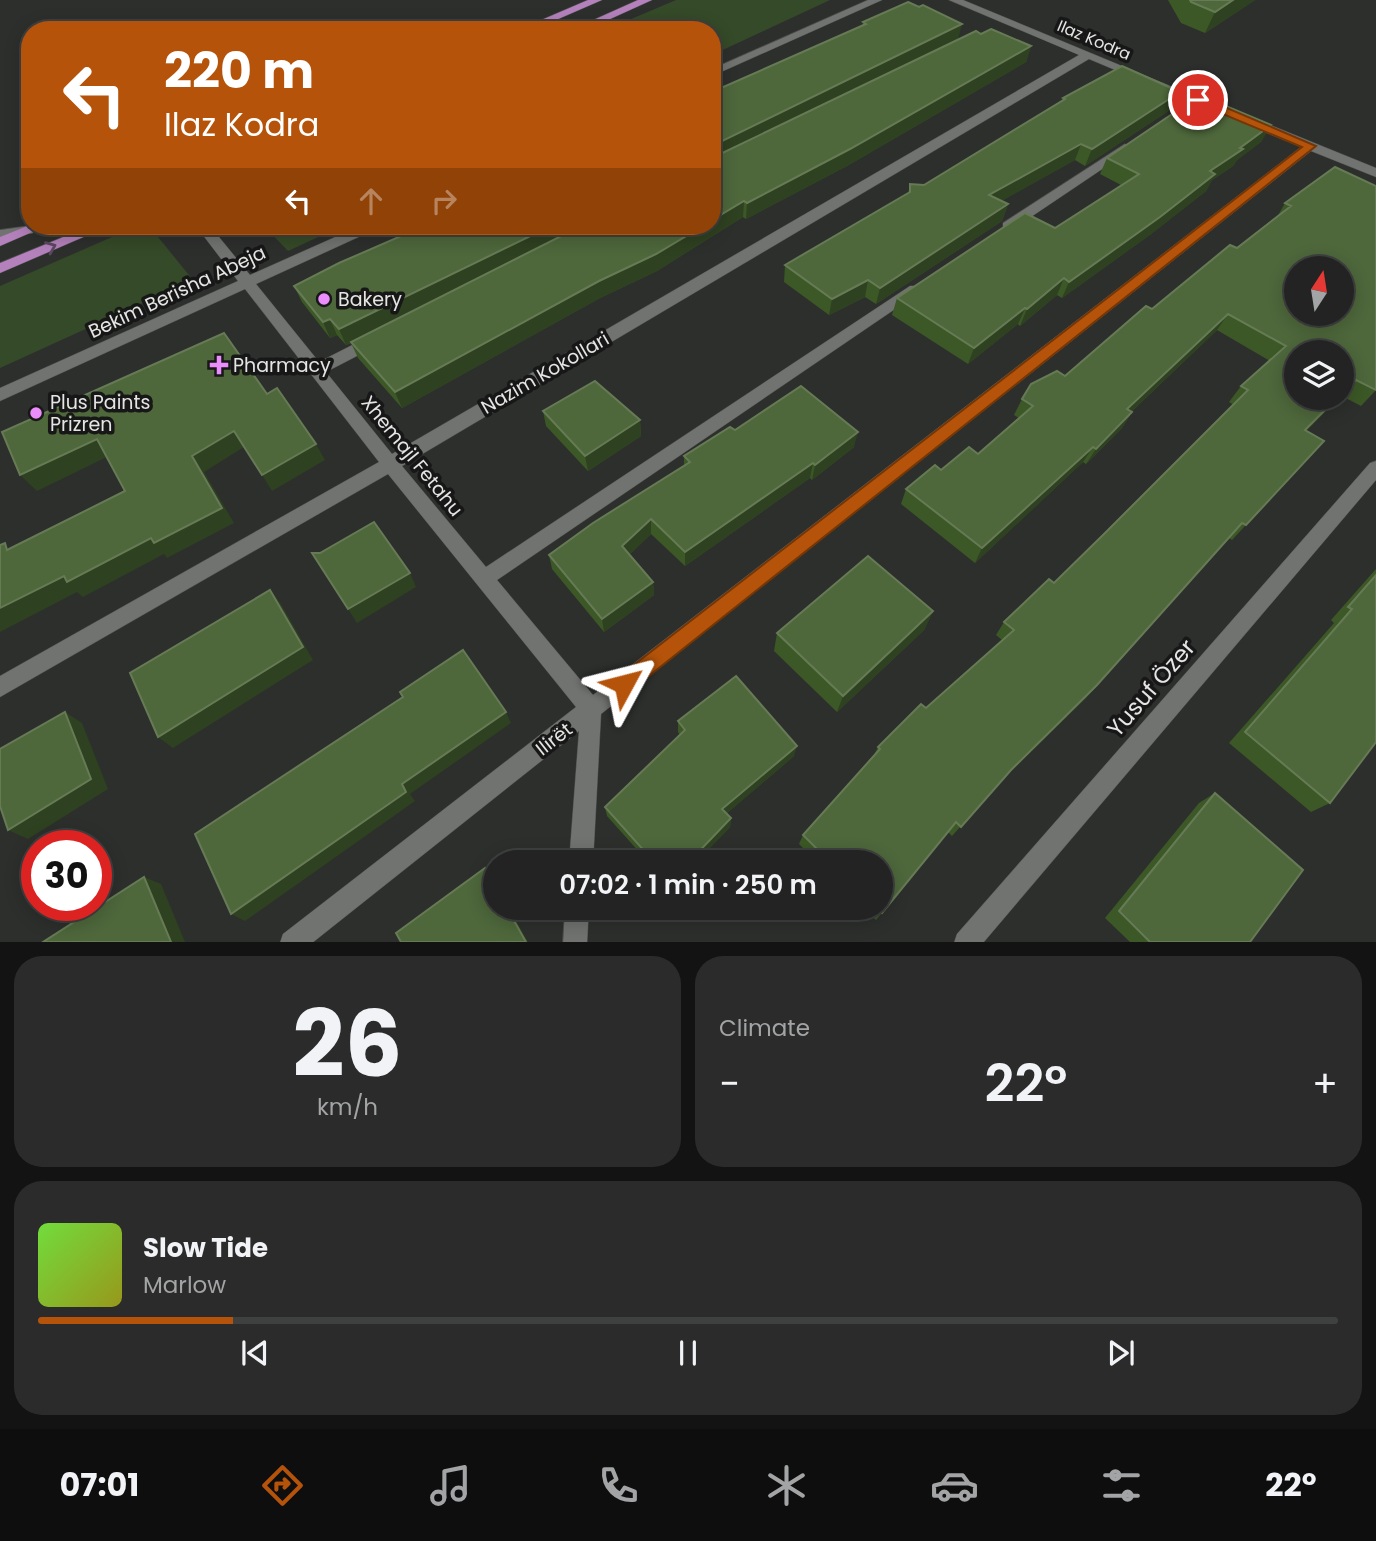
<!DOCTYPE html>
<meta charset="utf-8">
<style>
body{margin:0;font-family:Poppins,sans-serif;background:#2a2b2a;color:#f1f3f6;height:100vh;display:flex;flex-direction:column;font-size:26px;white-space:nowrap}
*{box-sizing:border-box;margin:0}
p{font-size:23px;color:#a2a4a5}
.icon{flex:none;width:38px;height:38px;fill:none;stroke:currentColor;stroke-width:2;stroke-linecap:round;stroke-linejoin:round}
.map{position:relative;height:942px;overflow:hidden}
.panel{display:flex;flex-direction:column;gap:14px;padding:14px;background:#131313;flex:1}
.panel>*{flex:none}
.hud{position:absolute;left:21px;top:21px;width:700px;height:214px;border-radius:28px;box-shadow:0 4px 18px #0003,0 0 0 2px #3f4040;background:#b45309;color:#fff;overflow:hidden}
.needle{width:46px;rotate:12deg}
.controls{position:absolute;left:1284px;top:256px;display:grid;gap:14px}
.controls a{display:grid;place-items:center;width:70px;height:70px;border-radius:50%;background:#222322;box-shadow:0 4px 18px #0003,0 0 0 2px #3f4040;font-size:35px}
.speed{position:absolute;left:21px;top:830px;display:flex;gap:14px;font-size:35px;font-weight:700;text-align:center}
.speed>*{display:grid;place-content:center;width:91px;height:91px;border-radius:50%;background:#222322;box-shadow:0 4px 18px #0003,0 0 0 2px #3f4040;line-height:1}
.speed .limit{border:10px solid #d22;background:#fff;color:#111}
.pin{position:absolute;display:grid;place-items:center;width:60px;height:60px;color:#fff;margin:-30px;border:4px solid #fff;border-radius:50%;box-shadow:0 2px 7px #0007}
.me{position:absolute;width:77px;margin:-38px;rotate:52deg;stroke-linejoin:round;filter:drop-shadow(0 0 5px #0008)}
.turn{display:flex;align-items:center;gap:24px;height:147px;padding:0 28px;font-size:32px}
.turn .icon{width:91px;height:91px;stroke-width:2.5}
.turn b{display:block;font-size:49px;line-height:60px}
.lanes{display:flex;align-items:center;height:66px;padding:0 28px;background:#0003;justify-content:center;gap:35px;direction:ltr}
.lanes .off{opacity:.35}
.big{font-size:52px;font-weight:600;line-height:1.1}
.panel .widget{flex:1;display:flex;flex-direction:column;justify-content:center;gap:10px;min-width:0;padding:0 24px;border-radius:28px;background:#2a2b2a}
.panel .dial{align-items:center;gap:0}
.dial b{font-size:91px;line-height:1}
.song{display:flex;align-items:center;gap:21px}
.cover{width:84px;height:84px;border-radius:10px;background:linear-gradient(135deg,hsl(100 70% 55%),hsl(60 70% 35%))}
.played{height:7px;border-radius:4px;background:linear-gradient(90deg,#b45309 15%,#3f4040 15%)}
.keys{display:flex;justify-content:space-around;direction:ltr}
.heat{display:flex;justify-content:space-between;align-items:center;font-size:38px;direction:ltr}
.panel .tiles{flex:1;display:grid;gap:14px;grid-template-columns:1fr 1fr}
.widget:last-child{grid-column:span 2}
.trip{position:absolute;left:483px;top:850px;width:410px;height:70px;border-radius:35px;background:#222322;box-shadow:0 4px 18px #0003,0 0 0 2px #3f4040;font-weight:600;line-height:70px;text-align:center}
.dock{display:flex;height:112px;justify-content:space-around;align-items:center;background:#0e0e0e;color:#a2a4a5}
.dock .icon{width:49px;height:49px}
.dock .current{color:#b45309}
.dock b{font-size:32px;color:#f1f3f6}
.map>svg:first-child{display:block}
.green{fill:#354a28}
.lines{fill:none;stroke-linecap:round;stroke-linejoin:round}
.service-casing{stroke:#4c4d4b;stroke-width:1}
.minor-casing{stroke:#4c4d4b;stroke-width:1}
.primary-casing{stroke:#4c4d4b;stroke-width:1}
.service{fill:#717370;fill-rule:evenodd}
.minor{fill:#717370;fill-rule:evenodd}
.primary{fill:#b481bc;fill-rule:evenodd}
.wall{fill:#3c5826}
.shaded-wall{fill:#2e4120}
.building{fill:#4e673b;stroke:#667b55;stroke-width:2;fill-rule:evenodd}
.oneway{stroke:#5d4761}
.route{fill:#b45309;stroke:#753606;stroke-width:2}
.poi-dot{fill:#eb8dfb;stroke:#161716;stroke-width:2.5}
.labels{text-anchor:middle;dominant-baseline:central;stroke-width:7;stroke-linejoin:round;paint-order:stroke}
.far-street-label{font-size:16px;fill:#e5e6e4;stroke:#161716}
.street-label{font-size:19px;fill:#e5e6e4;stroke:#161716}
.poi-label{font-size:19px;fill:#e5e6e4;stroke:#161716;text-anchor:start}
.near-street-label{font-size:23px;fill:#e5e6e4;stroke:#161716}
</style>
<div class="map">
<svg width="1376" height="943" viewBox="0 0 1376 943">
<rect width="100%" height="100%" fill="#2d2f2d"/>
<g class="green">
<polygon points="676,0 830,0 712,55 712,30 605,30"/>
<polygon points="137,226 149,226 193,280 0,368 0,286"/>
<polygon points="264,226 342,226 288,251"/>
</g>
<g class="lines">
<defs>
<polygon id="service" points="28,226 33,227 33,233 0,238 0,230"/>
<g id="minor">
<polygon points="868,0 882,0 712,76 712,69"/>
<polygon points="949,0 963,0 1223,108 1213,111 1089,59 402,466 486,567 910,286 920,286 922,289 920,292 497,580 593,695 1301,147 1245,124 1245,118 1253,118 1376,168 1376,177 1311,151 601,714 593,863 569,863 579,731 312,943 280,943 283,934 576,707 388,474 0,697 0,676 379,462 245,289 0,401 0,388 238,281 196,226 210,226 250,275 360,226 378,226 376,229 256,284 319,362 370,336 380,336 383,340 380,344 326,372 392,454 1079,55"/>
<polygon points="1125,144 1131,148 1129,151 1013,229 1003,229 1003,223"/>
<polygon points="1376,461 1376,480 983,943 954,943 957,934 1370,463"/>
<polygon points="565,908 589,908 587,943 563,943"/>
</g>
<g id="primary">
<polygon points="588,0 602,0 533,30 518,30"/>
<polygon points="638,0 652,0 586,30 571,30"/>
<polygon points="30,225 46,226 0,246 0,237"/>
<polygon points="90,226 109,226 0,273 0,263"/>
</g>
</defs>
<use href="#service" class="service-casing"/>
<use href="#minor" class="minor-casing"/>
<use href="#primary" class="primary-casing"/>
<use href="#service" class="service"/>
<use href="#minor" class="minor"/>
<use href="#primary" class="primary"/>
</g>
<g class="wall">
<polygon points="1168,0 1255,0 1205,33 1181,23"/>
<polygon points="863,22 958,40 922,57 981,34 1031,46 1026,62 847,166 746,219 743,217 657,271 600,298 402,408 358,358 351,343 346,345 337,335 330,338 302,302 294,286 712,226 862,26"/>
<polygon points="1063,98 1173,108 1085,166 1075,160 1001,201 1008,204 1002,221 876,304 865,297 829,315 784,282 785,265 908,194 910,184 924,185 1062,101"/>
<polygon points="1262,141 1237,160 1233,166 1212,180 1206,191 1151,234 1062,298 1057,295 1020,326 1018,324 968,364 892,315 897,298 1055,228 1121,185 1100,174 1107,158"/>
<polygon points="1335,167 1376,390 1361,406 1342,396 1342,352 1340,397 1306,431 1324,441 1232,540 1229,538 1086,698 1004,778 952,836 948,832 876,920 864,908 880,908 880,863 818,863 799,844 803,835 874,755 878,747 926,708 1002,640 996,635 1004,622 1054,583 1103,535 1234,405 1229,402 1241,386 1270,361 1217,330 1131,412 1132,412 1122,428 1086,464 1083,462 975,563 901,504 906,489 941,470 978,454 1019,418 1014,415 1022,399 1065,376 1152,309 1237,248 1276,219 1285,203"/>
<polygon points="543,411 640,420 641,436 588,471 546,426"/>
<polygon points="735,430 854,447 812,480 810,478 685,566 651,534 629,555 653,582 654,595 604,632 552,569 549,555 684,466 684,456"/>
<polygon points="1376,569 1376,742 1330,803 1311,812 1229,743 1334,623 1331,620"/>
<polygon points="933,611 924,630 837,712 774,651 777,633"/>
<polygon points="678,721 794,756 727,813 731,818 730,827 695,863 649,863 607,816 605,807 680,735 678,732"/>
<polygon points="1215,793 1250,942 1130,942 1105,918 1199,803"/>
</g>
<g class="shaded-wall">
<polygon points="1233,0 1255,0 1205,33 1215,12"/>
<polygon points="962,24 958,40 712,162 712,146"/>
<polygon points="1031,46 1026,62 847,166 746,219 747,203"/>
<polygon points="1180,92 1173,108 1085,166 1092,149"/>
<polygon points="1271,125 1262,141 1237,160 1233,166 1212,180 1206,191 1151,234 1062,298 1069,282 1210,171"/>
<polygon points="1081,144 1075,160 984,211 989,195"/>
<polygon points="744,201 743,217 657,271 600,298 402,408 395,392 703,226 712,226 712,220"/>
<polygon points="1008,204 1002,221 876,304 880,288"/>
<polygon points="551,226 586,226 346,345 339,329"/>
<polygon points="1064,278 1057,295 1020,326 1027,309"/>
<polygon points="868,280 865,297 829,315 832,299"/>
<polygon points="1025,308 1018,324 968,364 974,348"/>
<polygon points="1228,314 1217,330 1117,425 1127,409"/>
<polygon points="330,319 337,335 330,338 323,322"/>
<polygon points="1338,397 1340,397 1291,446 1305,430"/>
<polygon points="1132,412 1122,428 1086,464 1096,449"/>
<polygon points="640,420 641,436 588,471 585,456"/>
<polygon points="234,431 244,447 204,472 234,523 167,558 164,554 83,597 77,592 0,632 0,608 64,576 151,538 192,456"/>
<polygon points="858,432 854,447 812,480 815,465"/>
<polygon points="97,439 111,455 37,491 20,475"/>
<polygon points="316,444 325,460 272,491 262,475"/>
<polygon points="1093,447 1083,462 975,563 982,548"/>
<polygon points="813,463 810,478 685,566 685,552"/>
<polygon points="651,519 651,534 624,560 622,546"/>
<polygon points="410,573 416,587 357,623 348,609"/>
<polygon points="653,582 654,595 604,632 602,619"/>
<polygon points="270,590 281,604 313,660 173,748 158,737"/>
<polygon points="933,611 924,630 837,712 843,696"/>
<polygon points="1097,685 1086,698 1001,780 1011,770"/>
<polygon points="65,712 82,723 108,789 28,839 8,830"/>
<polygon points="506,712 511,723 410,794 415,801 245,921 231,914 402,784"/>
<polygon points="797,746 794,756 721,818 722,809"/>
<polygon points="731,818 730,827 695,863 688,863"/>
<polygon points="144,877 161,884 185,942 171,942"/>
<polygon points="507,908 509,908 528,942 526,942"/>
</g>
<g class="building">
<polygon points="1190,0 1233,0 1215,12 1191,2"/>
<polygon points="908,2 919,7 923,5 962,24 712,146 712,92 866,24 863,22"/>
<polygon points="991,29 1031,46 850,149 747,203 744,201 712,220 712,158 976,31 981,34"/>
<polygon points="1122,66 1180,92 1092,149 1081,144 989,195 1008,204 880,288 868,280 832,299 785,265 910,192 910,184 924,185 1065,99 1063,98"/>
<polygon points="1196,98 1214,106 1219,103 1271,125 1240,148 1243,149 1210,171 1215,174 1160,217 1069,282 1064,278 1027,309 1025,308 974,348 897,298 1025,213 1055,228 1139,174 1107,158"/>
<path d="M1335,167L1376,186V390L1356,380L1342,394V352H1297V397H1338L1305,430L1324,441L1246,525L1242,523L1097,685L1011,770L961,827L956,822L882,913L877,908H880V863H831L803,835L880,749L878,747L921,704L926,708L1014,630L1004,622L1049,579L1054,583L1103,535L1248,390L1241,386L1286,346L1228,314L1127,409L1132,412L1096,449L1093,447L982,548L906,489L935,465L941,470L969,447L978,454L1033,406L1022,399L1031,384L1057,371L1065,376L1146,306L1152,309L1230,245L1237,248L1291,206L1285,203ZM1297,268H1342V313H1297Z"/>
<polygon points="424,226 551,226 339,329 330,319 323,322 294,286 339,263"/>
<polygon points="581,226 703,226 656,254 599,281 395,392 351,342"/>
<polygon points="224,333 267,394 277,388 316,444 262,475 234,431 192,456 222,508 154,543 151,538 67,582 64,576 0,608 0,545 5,543 7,550 125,491 97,439 20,475 2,432"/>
<polygon points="595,381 640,420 585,456 543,411"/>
<polygon points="801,386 858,432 815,465 813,463 685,552 651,519 622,546 653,582 602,619 549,555 593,523 690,462 684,456 730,427 735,430"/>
<polygon points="374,522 410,573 348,609 312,553 320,553"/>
<polygon points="868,556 933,611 843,696 777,633"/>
<polygon points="1376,575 1376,742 1330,803 1245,732 1352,609 1348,607"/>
<polygon points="270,590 303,647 158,737 130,673"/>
<polygon points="463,650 506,712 402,784 406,792 231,914 195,834 403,697 400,692"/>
<polygon points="736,676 797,746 722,809 731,818 688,863 655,863 605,807 685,730 678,721"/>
<polygon points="65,712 91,779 8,830 0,806 0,749"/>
<polygon points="1215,793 1303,870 1250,942 1150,942 1119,911"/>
<polygon points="485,868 495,887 495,908 507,908 526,942 401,942 396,933"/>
<polygon points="144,877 171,942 43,942"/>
</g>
<defs><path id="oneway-chevron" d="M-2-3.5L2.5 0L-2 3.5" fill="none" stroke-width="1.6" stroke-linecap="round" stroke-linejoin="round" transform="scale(1.75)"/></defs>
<use class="oneway" href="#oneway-chevron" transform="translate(51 247) rotate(-22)"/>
<polygon class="route" points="1194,97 1201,97 1316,146 630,691 624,693 617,691 614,684 617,678 1302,147 1194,102"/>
<g class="poi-dot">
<circle cx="324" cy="299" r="7"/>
<path d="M215.5 354.5h7v7h7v7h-7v7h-7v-7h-7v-7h7z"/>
<circle cx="36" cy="413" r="7"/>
</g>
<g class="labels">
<g class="far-street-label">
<text transform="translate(1094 40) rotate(23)">Ilaz Kodra</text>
</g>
<g class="street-label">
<text transform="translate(177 292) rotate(-25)">Bekim Berisha Abeja</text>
<text transform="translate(545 373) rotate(-30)">Nazim Kokollari</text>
<text transform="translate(412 456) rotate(51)">Xhemajl Fetahu</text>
<text transform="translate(554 739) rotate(-38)">Ilirët</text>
</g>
<g class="poi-label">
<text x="338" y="299">Bakery</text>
<text x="233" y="365">Pharmacy</text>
<text x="50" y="402">Plus Paints<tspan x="50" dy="22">Prizren</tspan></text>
</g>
<g class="near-street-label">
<text transform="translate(1151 688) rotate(-49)">Yusuf Özer</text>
</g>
</g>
</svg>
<div class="controls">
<a><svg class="needle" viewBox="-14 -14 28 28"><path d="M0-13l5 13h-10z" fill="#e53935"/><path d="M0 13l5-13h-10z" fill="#a2a4a5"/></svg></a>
<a><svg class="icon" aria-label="layers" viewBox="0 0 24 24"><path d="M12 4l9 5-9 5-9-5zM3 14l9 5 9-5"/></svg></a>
</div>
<div class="speed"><div class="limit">30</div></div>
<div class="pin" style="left:1198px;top:100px;background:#d93025"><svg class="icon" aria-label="arrive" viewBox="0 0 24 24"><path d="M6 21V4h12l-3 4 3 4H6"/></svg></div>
<svg class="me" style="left:624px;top:684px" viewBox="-20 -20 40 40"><path d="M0-17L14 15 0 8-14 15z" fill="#b45309" stroke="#fff" stroke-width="4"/></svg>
<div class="trip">07:02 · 1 min · 250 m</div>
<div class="hud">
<div class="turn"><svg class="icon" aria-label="left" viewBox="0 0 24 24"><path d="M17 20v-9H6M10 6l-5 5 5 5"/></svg><div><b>220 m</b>Ilaz Kodra</div></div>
<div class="lanes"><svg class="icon" aria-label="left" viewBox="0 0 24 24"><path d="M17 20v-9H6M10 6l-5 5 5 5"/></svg><svg class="icon off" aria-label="ahead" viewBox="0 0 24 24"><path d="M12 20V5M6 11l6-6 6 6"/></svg><svg class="icon off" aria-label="right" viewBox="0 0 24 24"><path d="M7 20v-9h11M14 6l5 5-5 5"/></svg></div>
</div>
</div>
<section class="panel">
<div class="tiles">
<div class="widget dial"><b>26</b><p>km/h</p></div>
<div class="widget"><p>Climate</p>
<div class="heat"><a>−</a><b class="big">22°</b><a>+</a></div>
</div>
<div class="widget">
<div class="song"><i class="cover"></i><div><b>Slow Tide</b><p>Marlow</p></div></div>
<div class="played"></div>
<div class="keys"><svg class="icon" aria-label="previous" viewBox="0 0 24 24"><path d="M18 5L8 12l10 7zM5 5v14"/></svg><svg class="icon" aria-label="pause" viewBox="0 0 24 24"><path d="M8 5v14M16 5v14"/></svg><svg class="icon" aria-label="next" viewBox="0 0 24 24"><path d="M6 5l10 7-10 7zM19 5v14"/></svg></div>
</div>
</div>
</section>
<nav class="dock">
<b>07:01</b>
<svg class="icon current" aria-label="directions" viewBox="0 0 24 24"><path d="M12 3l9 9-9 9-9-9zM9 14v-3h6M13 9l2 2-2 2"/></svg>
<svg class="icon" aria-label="music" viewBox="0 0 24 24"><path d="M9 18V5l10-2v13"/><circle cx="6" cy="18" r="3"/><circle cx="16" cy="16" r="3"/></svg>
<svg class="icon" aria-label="phone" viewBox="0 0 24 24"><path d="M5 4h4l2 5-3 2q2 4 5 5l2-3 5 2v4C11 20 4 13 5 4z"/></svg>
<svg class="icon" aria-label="climate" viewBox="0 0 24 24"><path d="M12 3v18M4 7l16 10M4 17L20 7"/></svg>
<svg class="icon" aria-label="car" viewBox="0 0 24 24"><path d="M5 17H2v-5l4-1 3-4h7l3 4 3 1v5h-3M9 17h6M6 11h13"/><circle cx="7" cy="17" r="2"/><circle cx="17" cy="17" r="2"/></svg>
<svg class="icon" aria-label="filters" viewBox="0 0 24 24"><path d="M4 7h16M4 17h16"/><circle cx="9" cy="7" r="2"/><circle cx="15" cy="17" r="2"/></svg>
<b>22°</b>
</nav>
